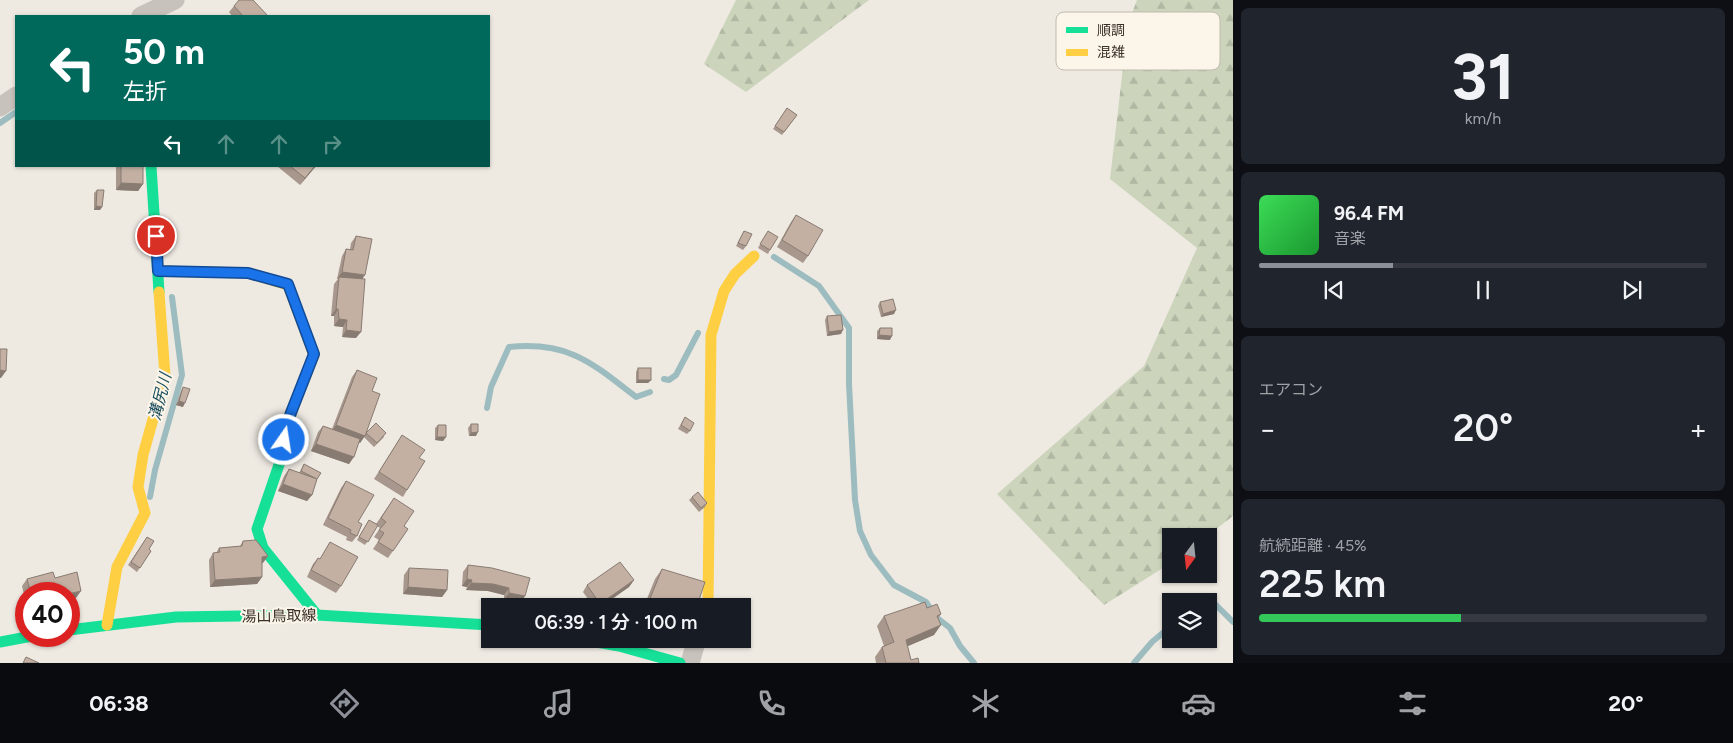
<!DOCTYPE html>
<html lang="ja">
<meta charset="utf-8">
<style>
body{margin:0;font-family:Figtree,"Noto Sans JP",sans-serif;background:#20242c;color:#f1f3f6;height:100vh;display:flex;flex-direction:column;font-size:19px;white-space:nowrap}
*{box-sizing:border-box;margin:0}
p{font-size:16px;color:#9ea1a6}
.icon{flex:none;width:28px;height:28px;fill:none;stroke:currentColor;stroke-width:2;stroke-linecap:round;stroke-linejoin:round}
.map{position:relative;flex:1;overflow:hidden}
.panel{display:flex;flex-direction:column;gap:8px;padding:8px;background:#0d0f14;width:500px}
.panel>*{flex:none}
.guide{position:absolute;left:15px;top:15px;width:475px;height:152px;border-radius:0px;box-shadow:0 1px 4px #0004;background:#00695c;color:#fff;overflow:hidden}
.needle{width:32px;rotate:195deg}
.fabs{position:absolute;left:1162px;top:528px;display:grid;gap:10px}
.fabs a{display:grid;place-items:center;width:55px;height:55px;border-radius:0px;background:#171b24;box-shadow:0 1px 4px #0004;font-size:25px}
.speed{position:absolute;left:15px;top:582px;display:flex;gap:10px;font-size:25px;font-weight:700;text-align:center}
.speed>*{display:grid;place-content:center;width:65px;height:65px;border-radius:50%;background:#171b24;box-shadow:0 1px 4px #0004;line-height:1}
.speed .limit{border:8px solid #d22;background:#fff;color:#111}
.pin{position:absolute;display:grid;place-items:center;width:42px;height:42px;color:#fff;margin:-21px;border:2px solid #fff;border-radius:50%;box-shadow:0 1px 5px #0007}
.me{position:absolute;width:55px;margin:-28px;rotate:13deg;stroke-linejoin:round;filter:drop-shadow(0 0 4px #0008)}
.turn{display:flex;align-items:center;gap:18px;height:105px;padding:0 25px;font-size:22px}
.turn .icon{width:65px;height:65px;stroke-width:2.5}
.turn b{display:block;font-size:35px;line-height:42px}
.lanes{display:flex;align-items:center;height:48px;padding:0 25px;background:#0003;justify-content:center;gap:25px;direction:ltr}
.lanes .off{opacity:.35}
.big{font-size:38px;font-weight:600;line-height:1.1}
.panel .tile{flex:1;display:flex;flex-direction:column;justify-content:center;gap:8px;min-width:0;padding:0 18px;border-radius:8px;background:#20242c}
.panel .dial{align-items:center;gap:0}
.dial b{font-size:65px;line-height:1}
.song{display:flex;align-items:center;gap:15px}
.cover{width:60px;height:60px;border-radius:8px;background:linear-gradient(135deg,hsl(130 70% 55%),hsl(130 70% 35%))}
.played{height:5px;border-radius:2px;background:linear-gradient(90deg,#8c9099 30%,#363941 30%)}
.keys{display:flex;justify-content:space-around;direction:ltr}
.heat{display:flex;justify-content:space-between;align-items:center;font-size:28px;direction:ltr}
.charge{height:8px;border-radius:4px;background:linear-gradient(90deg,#34c759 45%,#363941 0)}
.trip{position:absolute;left:481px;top:598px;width:270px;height:50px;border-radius:0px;background:#171b24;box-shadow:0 1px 4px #0004;font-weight:600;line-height:50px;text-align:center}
.tab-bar{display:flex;height:80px;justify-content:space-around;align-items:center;background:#090b0e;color:#9ea1a6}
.tab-bar .icon{width:35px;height:35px}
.tab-bar .on{color:#8c9099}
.tab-bar b{font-size:22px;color:#f1f3f6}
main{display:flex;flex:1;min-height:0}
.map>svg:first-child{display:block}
.forest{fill:url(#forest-firs)}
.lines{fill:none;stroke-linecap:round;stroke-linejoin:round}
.stream{stroke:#9dbcc0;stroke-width:6}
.street{stroke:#c7c2bb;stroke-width:19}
.fast{stroke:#16e098;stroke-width:11}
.slow{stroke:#ffcf43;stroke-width:11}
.wall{fill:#a8978c}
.shaded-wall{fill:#887b72}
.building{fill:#c3b0a3;stroke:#887b72}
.route-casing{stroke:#114b97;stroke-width:12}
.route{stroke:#1a73e8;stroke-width:9}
.labels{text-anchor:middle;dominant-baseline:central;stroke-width:4;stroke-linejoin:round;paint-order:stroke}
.street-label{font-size:15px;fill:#393028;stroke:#fbf5ea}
.water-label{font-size:16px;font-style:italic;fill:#1c4f5d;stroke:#fbf5ea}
.key{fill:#fbf5ea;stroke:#c1bab0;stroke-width:1}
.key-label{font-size:14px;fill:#393028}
</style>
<main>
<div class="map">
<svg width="1233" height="663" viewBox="0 0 1233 663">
<defs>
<pattern id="forest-firs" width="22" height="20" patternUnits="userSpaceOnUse" patternTransform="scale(1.25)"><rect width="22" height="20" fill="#ccd5bc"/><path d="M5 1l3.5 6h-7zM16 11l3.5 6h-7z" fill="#b0b7a2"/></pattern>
</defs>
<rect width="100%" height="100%" fill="#eeeae2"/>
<g class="forest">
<polygon points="736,0 869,0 746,92 704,64"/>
<polygon points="1137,0 1233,0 1233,516 1207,536 1171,536 1171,563 1104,605 997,494 1144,366 1197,248 1110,179 1128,24"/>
</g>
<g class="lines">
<g class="stream">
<polyline points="0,123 16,112"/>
<polyline points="774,257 819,286 849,328 849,384 855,500 860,531 871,555 894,585 926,602 936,617 950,628 960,646 974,663"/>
<polyline points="664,379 669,380 676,375 698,333"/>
<path d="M487,408L491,387L509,347C569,341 592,363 636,397L650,392"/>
<polyline points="150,497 155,470 182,375 172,297"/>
<polyline points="1209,603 1214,603 1233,622"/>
<polyline points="1134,663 1152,642 1171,626"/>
</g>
<g class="street">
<polyline points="141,16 175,0"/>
<polyline points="0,107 16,96"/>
<polyline points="690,663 697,639"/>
</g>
<g class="fast">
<polyline points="151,166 159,292"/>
<polyline points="284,437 283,453 257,529 263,548 317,615"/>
<polyline points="69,630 176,617 317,615 490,625"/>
<polyline points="579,639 619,646 680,663"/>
<polyline points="0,642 32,636"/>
</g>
<g class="slow">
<polyline points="158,271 248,273 288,285 314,355 285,428 284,437"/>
<polyline points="708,606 711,335 724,291 735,274 754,256"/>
<polyline points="107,625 117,567 145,513 138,487 143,455 165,376 159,292"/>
</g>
</g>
<g class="wall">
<polygon points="234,6 268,16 232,16 229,12"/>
<polygon points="787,108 797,115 782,135 773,129"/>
<polygon points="116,166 143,166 143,184 138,191 116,190"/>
<polygon points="277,166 316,166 300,185"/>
<polygon points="97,190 102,207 100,210 94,210 94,193"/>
<polygon points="796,215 808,256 803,263 777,247 791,222"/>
<polygon points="744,231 746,246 743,250 736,246"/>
<polygon points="766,234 770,250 768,254 758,248"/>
<polygon points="356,236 363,279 356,338 342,337 343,327 334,326 334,316 331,316 334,284 338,279 337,279 342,256 346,249 350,249 351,243"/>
<polygon points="880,302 894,314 881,317 878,306"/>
<polygon points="827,316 841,334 827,336 825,320"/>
<polygon points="880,328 890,340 877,339 877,331"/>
<polygon points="638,368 651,380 648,383 636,383 636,372"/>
<polygon points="357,370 372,391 365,435 376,423 384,437 374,447 364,437 360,443 359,442 349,464 311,451 318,432 323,426 332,429 352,377"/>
<polygon points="183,387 183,407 176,405 181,391"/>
<polygon points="685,417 690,431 687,434 678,429"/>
<polygon points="471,424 476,436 469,436 468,428"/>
<polygon points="438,425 446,437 443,441 435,440 435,428"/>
<polygon points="402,435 419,458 407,490 403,497 374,479"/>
<polygon points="304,464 317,479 312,495 307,501 278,491 284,476 289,469 299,473"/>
<polygon points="346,481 358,522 357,536 352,542 346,540 347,537 323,525 341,488"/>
<polygon points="692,497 707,503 705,507 699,512 689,500"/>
<polygon points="394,498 404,526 408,529 388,558 373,549 379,540 374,537 380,528 377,526 365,545 357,540 369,520 376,524"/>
<polygon points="147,537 149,549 151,551 137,572 128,565"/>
<polygon points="243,541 268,556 262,563 262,577 257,584 210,587 209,560 213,553 216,553 219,548 240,546"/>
<polygon points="330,542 341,586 336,593 307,577 313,564 318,558 320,559"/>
<polygon points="468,565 525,596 520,603 504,600 504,595 488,591 466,590 467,587 462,586 463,572"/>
<polygon points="409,568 447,590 442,597 403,594 404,575"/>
<polygon points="662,569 697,606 644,606 655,579"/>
<polygon points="55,578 76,598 69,599 69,594 26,594 26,603 22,586 27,579"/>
<polygon points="634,580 629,587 602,606 593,606 583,592 587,585"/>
<polygon points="927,608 941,614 938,619 934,635 907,646 911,660 919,663 876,663 875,657 882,647 884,646 877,626 884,616"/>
</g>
<g class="shaded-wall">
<polygon points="315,166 316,166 300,185 305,178"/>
<polygon points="121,183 143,184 138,191 116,190"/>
<polygon points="96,206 102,207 100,210 94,210"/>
<polygon points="342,272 365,275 360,282 339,277 337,279"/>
<polygon points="336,309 338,309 334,316 331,316"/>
<polygon points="896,310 894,314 881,317 883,314"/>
<polygon points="339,319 347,320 343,327 334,326"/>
<polygon points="346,330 361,332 356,338 342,337"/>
<polygon points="843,330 841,334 827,336 829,332"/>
<polygon points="879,335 892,336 890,340 877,339"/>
<polygon points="0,370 6,371 1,378 0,378"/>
<polygon points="638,380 651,380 648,383 636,383"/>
<polygon points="179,401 185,403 183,407 176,405"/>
<polygon points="336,425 365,436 360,443 331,432"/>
<polygon points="478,432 476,436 469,436 471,433"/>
<polygon points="437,437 446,437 443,441 435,440"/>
<polygon points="316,444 354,457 349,464 311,451"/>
<polygon points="283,484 312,495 307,501 278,491"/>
<polygon points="268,556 263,563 257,564 262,557"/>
<polygon points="262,577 257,584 210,587 215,580"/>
<polygon points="467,579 472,580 467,587 462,586"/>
<polygon points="634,580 629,587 602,606 599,606 600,604"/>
<polygon points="471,583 493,584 509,588 504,595 488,591 466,590"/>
<polygon points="408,587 447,590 442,597 403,594"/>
<polygon points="81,591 76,598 69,599 69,594"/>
<polygon points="509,593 525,596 520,603 504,600"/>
<polygon points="941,625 934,635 899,650 906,640"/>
</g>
<g class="building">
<polygon points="239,0 253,0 268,16 243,16 234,6"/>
<polygon points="787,108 797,115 784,132 775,126"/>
<polygon points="121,166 143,166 143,184 121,183"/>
<polygon points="290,166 315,166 305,178"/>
<polygon points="97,190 104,190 102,207 96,206"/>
<polygon points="796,215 823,230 808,256 782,240"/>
<polygon points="744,231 752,234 746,246 738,243"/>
<polygon points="768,231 778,237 770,250 760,244"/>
<polygon points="356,236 372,239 365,275 342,272 346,249 353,250"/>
<polygon points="339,277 365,279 361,332 346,330 347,320 339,319 338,309 336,309"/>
<polygon points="893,299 896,310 883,314 880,302"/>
<polygon points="841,315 843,330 829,332 827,316"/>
<polygon points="880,328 892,328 892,336 879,335"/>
<polygon points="0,349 7,349 6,371 0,370"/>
<rect x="638" y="368" width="13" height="12"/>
<polygon points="357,370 377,378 372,391 380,394 365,436 336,425"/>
<polygon points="183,387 190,389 185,403 179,401"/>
<polygon points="685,417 694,423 690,431 681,425"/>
<polygon points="376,423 386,433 377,443 366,433"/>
<polygon points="471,424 478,424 478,432 471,433"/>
<polygon points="438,425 446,425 446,437 437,437"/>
<polygon points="323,426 360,439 354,457 316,444"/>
<polygon points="402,435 425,450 419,458 425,461 407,490 379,472"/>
<polygon points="304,464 321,473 317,479 301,471"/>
<polygon points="289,469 317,479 312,495 283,484"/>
<polygon points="346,481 374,495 358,522 362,524 357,536 350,533 351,530 328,518"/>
<polygon points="698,492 707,503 701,508 692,497"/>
<polygon points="394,498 414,511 404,526 408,529 393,551 378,542 384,533 379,530 386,522 381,518"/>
<polygon points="369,520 378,525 368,542 359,537"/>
<polygon points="147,537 154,541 149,549 151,551 140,568 131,562"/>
<polygon points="256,540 268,556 262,557 262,577 215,580 213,553 220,552 219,548 242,546 243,541"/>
<polygon points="330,542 358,557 341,586 311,570 318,558 320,559"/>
<polygon points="620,562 634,580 600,604 587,585"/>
<polygon points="468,565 492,568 530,578 525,596 509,593 509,588 493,584 471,583 472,580 467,579"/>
<polygon points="409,568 448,570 447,590 408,587"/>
<polygon points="662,569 705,582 697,606 647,606"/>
<polygon points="53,572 55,578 77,572 81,591 68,594 31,594 27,579"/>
<polygon points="925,602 927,608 937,604 941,614 937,616 941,625 906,640 911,660 918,658 919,663 886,663 882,647 894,642 884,616"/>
<polygon points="26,657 39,663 23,663"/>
</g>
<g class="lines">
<defs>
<polyline id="route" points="156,236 158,271 248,273 288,284 314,354 285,428 284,440"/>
</defs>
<use href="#route" class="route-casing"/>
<use href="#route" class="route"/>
</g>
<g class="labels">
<g class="street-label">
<text transform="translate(279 616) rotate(-1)">湯山鳥取線</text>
</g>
<g class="water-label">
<text transform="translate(160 397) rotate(-76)">溝尻川</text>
</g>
</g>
<rect x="1056" y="12" width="164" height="58" rx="8" class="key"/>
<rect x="1066" y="27" width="22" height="6" fill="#16e098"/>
<rect x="1066" y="49" width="22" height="7" fill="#ffcf43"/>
<g class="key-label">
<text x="1097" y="35">順調</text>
<text x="1097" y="57">混雑</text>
</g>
</svg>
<div class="fabs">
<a><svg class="needle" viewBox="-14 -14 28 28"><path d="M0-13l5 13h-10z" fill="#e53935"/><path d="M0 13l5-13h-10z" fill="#9ea1a6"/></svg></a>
<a><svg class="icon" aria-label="layers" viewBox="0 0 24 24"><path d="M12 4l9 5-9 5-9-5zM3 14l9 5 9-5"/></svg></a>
</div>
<div class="speed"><div class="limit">40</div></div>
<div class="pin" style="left:156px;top:236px;background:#d93025"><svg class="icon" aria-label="arrive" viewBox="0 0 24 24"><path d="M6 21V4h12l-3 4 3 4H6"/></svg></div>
<svg class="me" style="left:284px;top:440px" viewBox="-20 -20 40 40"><circle r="17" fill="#1a73e8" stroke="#fff" stroke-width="3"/><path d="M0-11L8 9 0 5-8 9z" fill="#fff"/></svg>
<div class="trip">06:39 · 1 分 · 100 m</div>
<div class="guide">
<div class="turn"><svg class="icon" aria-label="left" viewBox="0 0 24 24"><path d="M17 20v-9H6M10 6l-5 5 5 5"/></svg><div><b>50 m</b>左折</div></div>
<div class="lanes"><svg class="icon" aria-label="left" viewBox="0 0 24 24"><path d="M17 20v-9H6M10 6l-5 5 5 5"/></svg><svg class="icon off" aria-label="ahead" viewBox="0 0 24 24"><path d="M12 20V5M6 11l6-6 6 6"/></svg><svg class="icon off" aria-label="ahead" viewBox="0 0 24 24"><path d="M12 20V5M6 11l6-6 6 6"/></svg><svg class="icon off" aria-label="right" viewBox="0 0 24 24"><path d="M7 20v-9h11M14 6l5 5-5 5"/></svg></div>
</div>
</div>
<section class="panel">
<div class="tile dial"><b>31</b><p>km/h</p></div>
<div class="tile">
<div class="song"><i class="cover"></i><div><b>96.4 FM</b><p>音楽</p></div></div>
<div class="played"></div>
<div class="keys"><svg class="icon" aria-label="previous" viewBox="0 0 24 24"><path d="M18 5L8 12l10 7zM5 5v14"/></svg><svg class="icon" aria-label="pause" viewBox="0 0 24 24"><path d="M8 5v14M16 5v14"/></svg><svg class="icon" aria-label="next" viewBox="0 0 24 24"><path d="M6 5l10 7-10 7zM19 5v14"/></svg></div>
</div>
<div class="tile"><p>エアコン</p>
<div class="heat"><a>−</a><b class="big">20°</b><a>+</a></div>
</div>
<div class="tile"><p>航続距離 · 45%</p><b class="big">225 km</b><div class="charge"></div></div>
</section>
</main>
<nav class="tab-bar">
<b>06:38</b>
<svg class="icon on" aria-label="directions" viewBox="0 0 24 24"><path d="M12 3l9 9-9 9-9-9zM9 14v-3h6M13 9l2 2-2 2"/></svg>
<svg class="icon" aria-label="music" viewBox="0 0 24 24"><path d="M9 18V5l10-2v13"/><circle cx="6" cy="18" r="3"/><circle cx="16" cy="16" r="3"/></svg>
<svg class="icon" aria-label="phone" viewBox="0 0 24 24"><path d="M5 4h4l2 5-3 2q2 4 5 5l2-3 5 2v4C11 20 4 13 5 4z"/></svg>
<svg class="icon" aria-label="climate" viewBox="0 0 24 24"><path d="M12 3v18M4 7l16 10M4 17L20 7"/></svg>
<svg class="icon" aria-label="car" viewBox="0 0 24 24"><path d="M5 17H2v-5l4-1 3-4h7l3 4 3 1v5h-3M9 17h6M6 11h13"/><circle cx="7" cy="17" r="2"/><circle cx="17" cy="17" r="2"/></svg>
<svg class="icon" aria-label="filters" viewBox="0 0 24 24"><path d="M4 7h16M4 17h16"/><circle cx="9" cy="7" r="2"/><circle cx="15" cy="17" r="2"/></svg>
<b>20°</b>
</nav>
